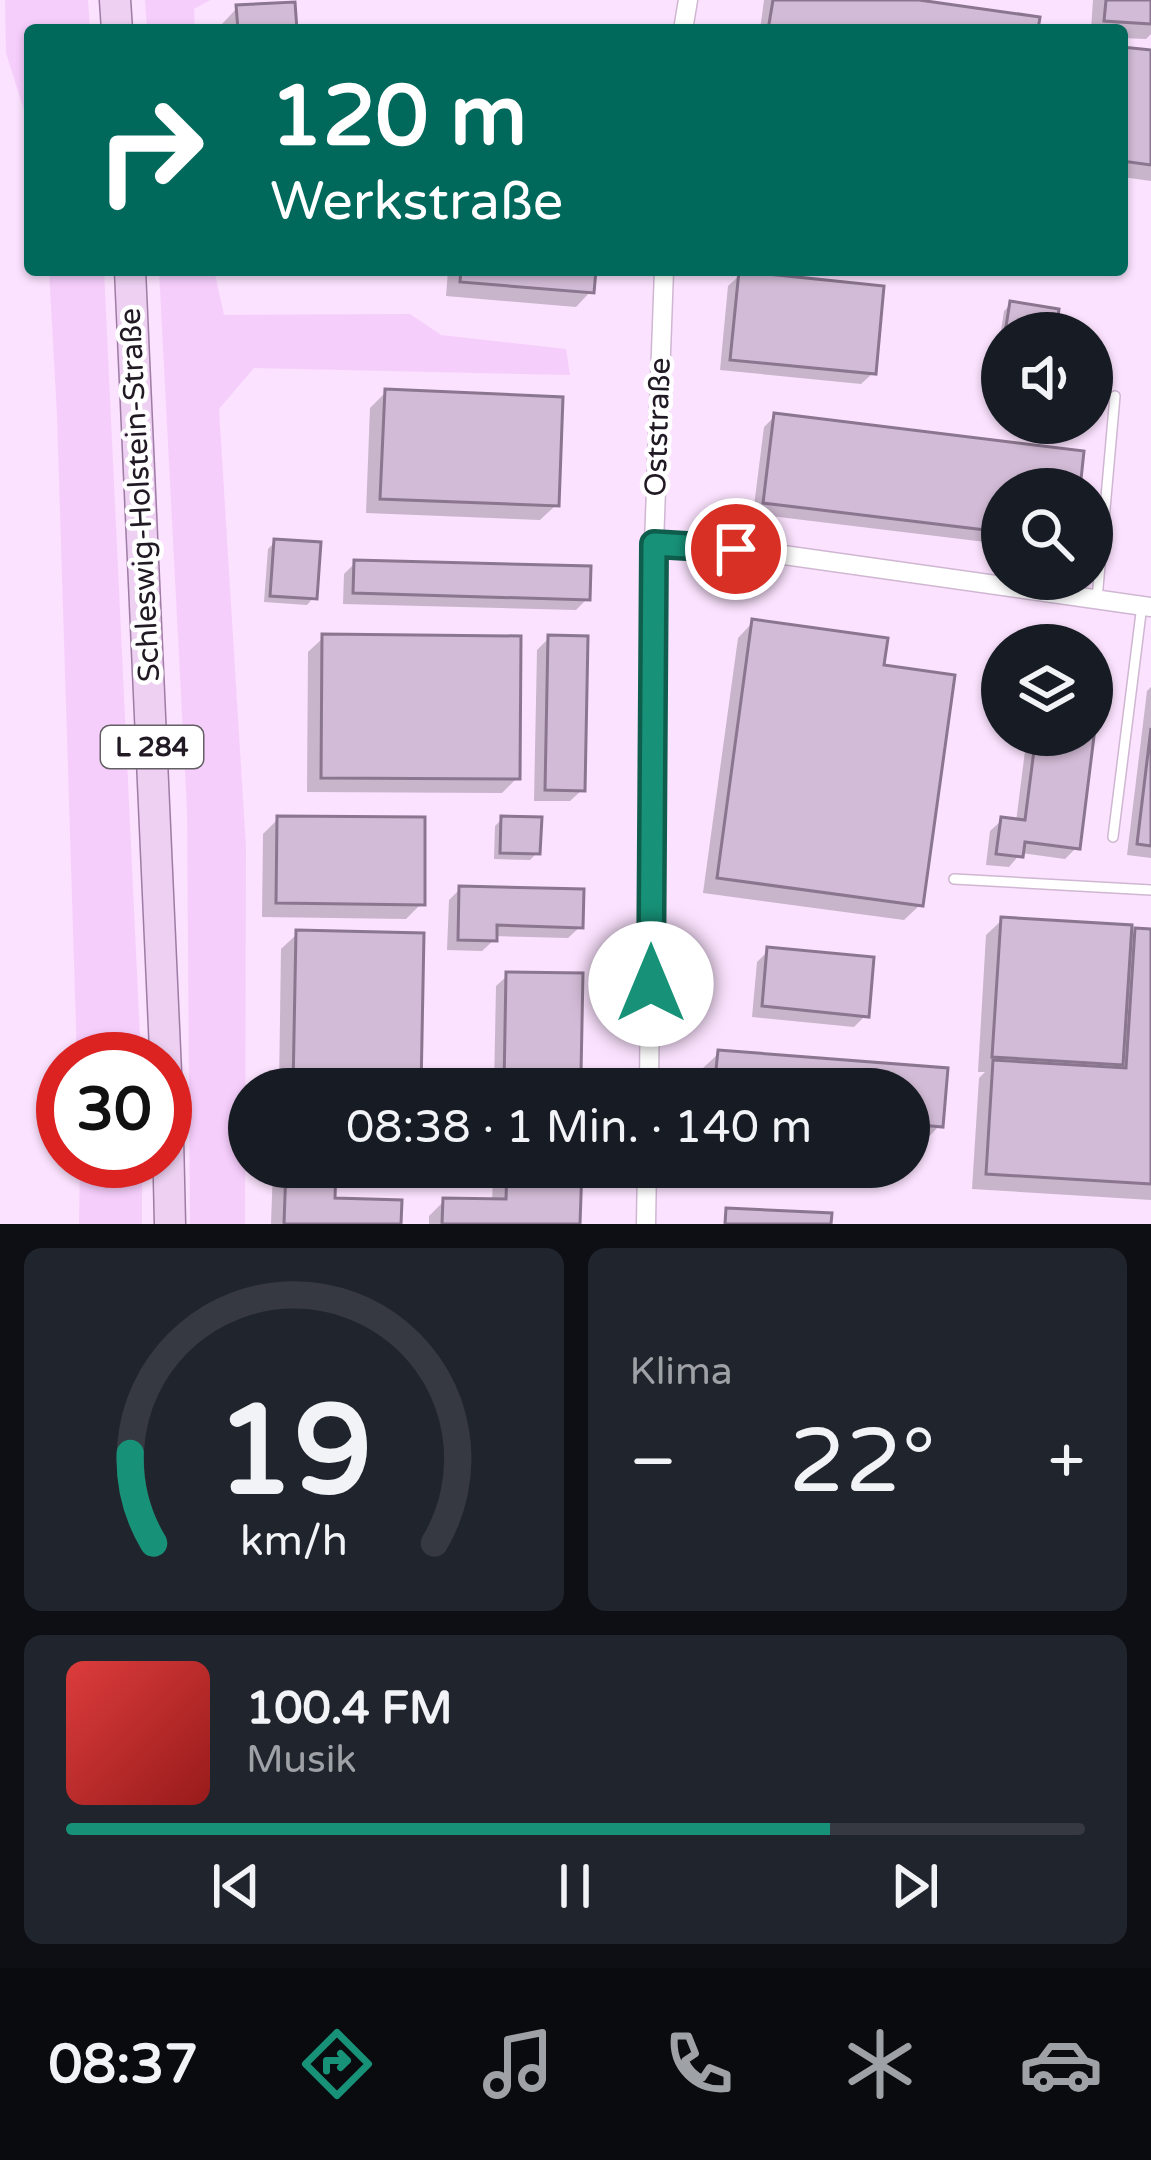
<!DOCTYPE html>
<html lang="de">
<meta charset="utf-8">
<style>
body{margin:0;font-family:"Varela Round",sans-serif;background:#20242c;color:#f1f3f6;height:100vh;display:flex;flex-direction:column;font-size:45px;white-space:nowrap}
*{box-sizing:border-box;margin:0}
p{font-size:39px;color:#9ea1a6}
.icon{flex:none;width:66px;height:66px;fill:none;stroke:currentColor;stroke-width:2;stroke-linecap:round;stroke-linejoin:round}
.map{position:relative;height:1224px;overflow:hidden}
.drawer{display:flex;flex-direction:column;gap:24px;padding:24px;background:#0d0f14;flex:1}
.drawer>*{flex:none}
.guide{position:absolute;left:24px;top:24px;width:1104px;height:252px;border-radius:12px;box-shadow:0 3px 9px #0004;background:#00695c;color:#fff;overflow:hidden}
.buttons{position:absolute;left:981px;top:312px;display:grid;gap:24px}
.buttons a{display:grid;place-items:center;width:132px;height:132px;border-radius:50%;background:#171b24;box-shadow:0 3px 9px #0004;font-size:60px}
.speed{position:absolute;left:36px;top:1032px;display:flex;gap:24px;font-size:60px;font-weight:700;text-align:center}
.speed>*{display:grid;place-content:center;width:156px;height:156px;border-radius:50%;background:#171b24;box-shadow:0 3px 9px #0004;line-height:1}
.speed .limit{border:18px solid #d22;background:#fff;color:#111}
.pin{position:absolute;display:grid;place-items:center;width:102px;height:102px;color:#fff;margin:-51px;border:6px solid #fff;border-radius:50%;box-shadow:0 3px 12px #0007}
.me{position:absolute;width:132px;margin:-66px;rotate:0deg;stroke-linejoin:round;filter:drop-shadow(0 0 9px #0008)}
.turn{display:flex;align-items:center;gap:42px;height:252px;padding:0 48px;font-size:54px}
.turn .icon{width:156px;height:156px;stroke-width:2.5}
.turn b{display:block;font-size:84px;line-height:102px}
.big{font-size:90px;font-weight:600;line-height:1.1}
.drawer .widget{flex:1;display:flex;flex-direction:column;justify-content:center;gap:18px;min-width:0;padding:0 42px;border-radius:18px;background:#20242c}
.drawer .dial{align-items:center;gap:0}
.dial svg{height:312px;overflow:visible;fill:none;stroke:#363941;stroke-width:7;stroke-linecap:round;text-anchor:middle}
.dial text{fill:#f1f3f6;stroke:none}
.song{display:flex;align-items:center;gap:36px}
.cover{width:144px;height:144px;border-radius:18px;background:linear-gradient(135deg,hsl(0 70% 55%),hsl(0 70% 35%))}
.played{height:12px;border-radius:6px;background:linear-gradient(90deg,#179177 75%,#363941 75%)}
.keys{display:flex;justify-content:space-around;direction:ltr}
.heat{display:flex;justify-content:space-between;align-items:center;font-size:66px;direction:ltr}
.drawer .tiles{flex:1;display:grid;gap:24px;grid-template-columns:1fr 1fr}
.widget:last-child{grid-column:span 2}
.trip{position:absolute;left:228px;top:1068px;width:702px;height:120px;border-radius:60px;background:#171b24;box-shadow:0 3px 9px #0004;font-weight:600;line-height:120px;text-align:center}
.dock{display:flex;height:192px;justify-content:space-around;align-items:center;background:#090b0e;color:#9ea1a6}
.dock .icon{width:84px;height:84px}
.dock .on{color:#179177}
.dock b{font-size:54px;color:#f1f3f6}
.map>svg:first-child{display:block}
.green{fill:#f6cefc}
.shadow{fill:#0003}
.building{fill:#d2bbd6;stroke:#8b768f;stroke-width:3}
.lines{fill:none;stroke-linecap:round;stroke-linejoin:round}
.service-casing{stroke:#cfb7d2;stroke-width:12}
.minor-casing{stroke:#cfb7d2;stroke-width:21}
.primary-casing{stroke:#9e7ca4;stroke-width:33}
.service{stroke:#fff;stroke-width:9}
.minor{stroke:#fff;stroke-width:18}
.primary{stroke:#edd0f2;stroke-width:30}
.route-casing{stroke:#0f5e4d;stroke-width:30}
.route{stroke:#179177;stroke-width:21}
.labels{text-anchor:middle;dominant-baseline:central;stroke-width:9;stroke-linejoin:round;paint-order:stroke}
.shield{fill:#fff;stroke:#645e65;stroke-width:3}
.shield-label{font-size:27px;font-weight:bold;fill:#211923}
.street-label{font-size:30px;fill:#211923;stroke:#fff}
</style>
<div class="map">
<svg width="1151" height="1224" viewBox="0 0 1151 1224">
<rect width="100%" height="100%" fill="#fbe2fe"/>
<g class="green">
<polygon points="5,0 88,0 90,30 30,30 30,129 6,53"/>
<polygon points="145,0 210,0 194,9 195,30 147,30"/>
<polygon points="49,270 104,270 141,1059 77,1059 57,415"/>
<polygon points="159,270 214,270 224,315 410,314 441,335 566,349 570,375 254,368 219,409 246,848 245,1224 190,1224 187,810"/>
<polygon points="80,1161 142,1161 142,1224 79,1224"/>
</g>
<g class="shadow">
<polygon points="764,0 898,0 1035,30 760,30"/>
<polygon points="1093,0 1151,0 1151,34 1146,39 1122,38 1122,30 1091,30"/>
<polygon points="237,8 294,30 222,30 222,24"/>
<polygon points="1122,50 1151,53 1151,181 1122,177"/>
<polygon points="448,270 593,270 591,291 576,307 446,296"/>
<polygon points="740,275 873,373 861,384 720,370 728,286"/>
<polygon points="1011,304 1053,333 1002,333 1002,345 999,344 1004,311"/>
<polygon points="386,392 556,505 540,520 366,513 370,408"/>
<polygon points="775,416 1077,489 1002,489 1002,544 753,514 764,427"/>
<polygon points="275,542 314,597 307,605 264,602 268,549"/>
<polygon points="355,563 587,599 576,610 343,604 344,574"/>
<polygon points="753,622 881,668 920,905 904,920 703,893 738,638"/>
<polygon points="324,637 517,778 502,793 307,792 308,652"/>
<polygon points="549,638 582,790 570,801 534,801 537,650"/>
<polygon points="1151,687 1151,858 1127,855 1147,691"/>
<polygon points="1027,735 1091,735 1077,847 1065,859 1021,853 1009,867 986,865 990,831 1002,820 1016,822"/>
<polygon points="278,819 422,903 406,919 262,917 263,834"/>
<polygon points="502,819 537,853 530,860 494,859 495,826"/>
<polygon points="460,889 580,927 568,938 494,936 494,940 482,951 447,950 449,900"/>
<polygon points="1002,920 1128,939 1136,931 1151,932 1151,1200 972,1189 979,1078 985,1072 978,1072 986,935"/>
<polygon points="297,934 421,936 418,1089 279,1089 281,949"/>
<polygon points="768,951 866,1015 854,1027 752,1017 757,962"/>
<polygon points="508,975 578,1072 566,1084 533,1083 527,1089 494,1089 496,986"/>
<polygon points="719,1053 945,1071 940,1125 925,1141 909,1140 909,1089 702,1089 703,1068"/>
<polygon points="273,1167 333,1167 332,1201 398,1224 271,1224"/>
<polygon points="502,1167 579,1167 577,1224 429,1224 429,1216 444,1201 492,1202 493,1176"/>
</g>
<g class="building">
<polygon points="773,0 919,0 1040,17 1038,30 768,30"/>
<polygon points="1106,0 1151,0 1151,24 1104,21"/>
<polygon points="295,2 297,30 238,30 236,5"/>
<polygon points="1122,47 1151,50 1151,165 1122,161"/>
<polygon points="461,270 596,270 594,293 460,282"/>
<polygon points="739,271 884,286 876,374 730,360"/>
<polygon points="1010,301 1059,309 1056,333 1005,333"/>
<polygon points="385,389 563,397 559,506 380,499"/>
<polygon points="774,413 1084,451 1080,489 1002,489 1002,532 763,503"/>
<polygon points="274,539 321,542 317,599 270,596"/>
<polygon points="354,560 591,566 590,600 353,593"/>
<polygon points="752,619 888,638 884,665 955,675 923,906 717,878"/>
<polygon points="322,634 521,636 520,779 321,778"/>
<polygon points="548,635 588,636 585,791 545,790"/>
<polygon points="1092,695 1099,696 1080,849 1025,842 1023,857 996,854 1001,817 1025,820 1036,735 1092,735"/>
<polygon points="1151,728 1151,846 1137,844"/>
<polygon points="277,816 425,817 425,905 276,903"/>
<polygon points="501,816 542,817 540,854 500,853"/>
<polygon points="459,886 584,889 583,928 497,925 497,941 458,940"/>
<polygon points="1001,917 1132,925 1123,1065 992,1057"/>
<polygon points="1135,928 1151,929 1151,1184 986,1174 993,1060 1126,1068"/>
<polygon points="296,930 424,933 421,1089 293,1088"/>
<polygon points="767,947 874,957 869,1017 762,1006"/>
<polygon points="506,972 583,973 581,1073 535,1072 535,1085 504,1085"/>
<polygon points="718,1050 948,1068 943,1127 909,1124 909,1089 714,1089"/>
<polygon points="286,1167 336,1167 335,1198 402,1200 401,1224 284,1224"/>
<polygon points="507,1167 582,1167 580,1224 442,1224 443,1198 506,1199"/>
<polygon points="726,1208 832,1213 831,1224 725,1224"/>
</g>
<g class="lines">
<defs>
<g id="service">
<polyline points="1097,599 1115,396"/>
<polyline points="1113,837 1142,605"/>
<polyline points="954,879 1151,890"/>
</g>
<g id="minor">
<polyline points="683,30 688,0"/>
<polyline points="654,544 762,552 1151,607"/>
<polyline points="649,1089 654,544 664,270"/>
<polyline points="646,1224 647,1167"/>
</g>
<g id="primary">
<polyline points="115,0 117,30"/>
<polyline points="130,270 167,1095 170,1224"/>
</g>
</defs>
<use href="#service" class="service-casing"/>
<use href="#minor" class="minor-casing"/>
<use href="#primary" class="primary-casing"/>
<use href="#service" class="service"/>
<use href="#minor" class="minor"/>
<use href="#primary" class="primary"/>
</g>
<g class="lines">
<defs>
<polyline id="route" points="651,984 654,544 736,549"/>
</defs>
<use href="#route" class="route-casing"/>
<use href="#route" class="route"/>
</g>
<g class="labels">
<rect class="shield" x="101" y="726" width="102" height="42" rx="9"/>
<g class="shield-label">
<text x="152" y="747">L 284</text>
</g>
<g class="street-label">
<text transform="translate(658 427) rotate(-88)">Oststraße</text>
<text transform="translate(140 495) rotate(-93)">Schleswig-Holstein-Straße</text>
</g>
</g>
</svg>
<div class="buttons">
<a><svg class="icon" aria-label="sound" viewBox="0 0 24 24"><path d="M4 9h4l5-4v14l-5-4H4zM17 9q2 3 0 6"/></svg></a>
<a><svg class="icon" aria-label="search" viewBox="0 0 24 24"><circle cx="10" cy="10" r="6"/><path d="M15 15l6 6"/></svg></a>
<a><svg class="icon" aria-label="layers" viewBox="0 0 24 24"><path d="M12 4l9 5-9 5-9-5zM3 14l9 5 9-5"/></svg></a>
</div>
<div class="speed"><div class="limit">30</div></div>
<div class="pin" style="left:736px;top:549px;background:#d93025"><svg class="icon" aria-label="arrive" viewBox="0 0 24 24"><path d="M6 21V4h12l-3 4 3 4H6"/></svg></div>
<svg class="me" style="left:651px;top:984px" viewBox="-20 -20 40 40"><circle r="19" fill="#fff"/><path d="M0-13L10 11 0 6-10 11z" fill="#179177"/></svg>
<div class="trip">08:38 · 1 Min. · 140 m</div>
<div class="guide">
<div class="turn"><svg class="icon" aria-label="right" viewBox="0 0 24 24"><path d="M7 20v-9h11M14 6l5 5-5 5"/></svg><div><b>120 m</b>Werkstraße</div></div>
</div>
</div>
<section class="drawer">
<div class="tiles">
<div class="widget dial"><svg viewBox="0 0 100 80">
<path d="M14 69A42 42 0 1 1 86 69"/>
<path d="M14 69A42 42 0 0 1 8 46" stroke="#179177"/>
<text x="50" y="56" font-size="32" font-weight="700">19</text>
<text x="50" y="72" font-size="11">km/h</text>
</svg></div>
<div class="widget"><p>Klima</p>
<div class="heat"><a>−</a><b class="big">22°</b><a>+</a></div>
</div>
<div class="widget">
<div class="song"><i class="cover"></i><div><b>100.4 FM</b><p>Musik</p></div></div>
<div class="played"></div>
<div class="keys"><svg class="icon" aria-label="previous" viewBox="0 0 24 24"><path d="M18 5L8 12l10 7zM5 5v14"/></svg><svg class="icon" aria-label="pause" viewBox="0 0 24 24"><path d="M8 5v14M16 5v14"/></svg><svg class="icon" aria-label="next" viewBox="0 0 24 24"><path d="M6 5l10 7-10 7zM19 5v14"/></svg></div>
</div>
</div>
</section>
<nav class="dock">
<b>08:37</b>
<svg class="icon on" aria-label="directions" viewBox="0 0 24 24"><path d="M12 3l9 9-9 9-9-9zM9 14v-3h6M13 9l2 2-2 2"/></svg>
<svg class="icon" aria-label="music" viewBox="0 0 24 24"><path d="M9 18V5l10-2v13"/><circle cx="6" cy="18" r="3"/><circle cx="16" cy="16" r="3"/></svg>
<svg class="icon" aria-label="phone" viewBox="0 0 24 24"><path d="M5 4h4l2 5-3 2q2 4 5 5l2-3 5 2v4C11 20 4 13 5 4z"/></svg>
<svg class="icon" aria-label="climate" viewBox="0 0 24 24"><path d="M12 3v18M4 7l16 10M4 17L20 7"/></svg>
<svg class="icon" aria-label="car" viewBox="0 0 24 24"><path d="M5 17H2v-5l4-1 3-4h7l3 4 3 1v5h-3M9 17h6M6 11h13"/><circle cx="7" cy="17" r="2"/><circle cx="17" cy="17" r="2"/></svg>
</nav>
